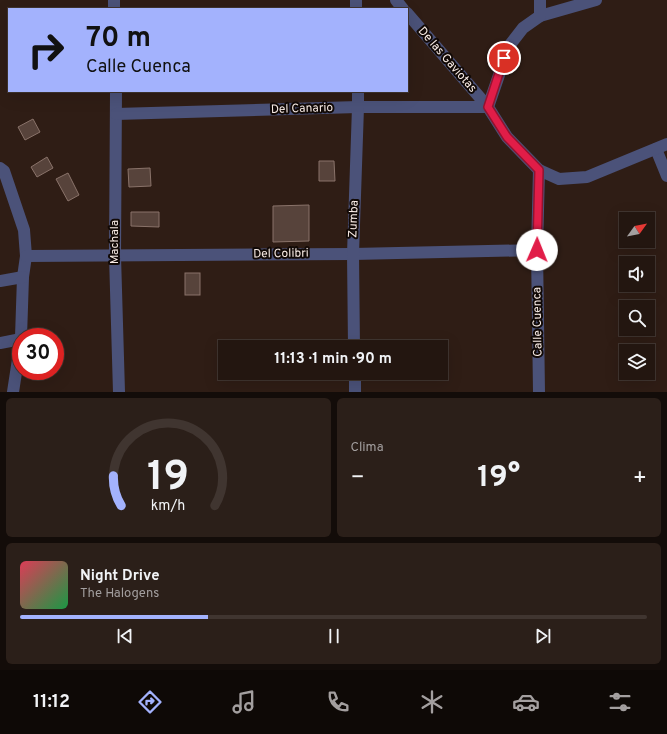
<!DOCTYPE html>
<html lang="es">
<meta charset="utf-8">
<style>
body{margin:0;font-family:Overpass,sans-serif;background:#2b1f19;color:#f1f3f6;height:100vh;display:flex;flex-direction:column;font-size:15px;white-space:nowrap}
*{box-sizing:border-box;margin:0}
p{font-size:13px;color:#a39f9f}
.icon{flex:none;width:22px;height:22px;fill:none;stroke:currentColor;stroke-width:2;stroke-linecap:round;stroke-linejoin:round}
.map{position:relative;height:392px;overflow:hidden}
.sheet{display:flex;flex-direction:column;gap:6px;padding:6px;background:#130c09;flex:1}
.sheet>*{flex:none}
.hud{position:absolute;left:8px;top:8px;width:400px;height:84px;border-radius:0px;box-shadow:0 4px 16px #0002,0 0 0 1px #403530;background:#a3b2fd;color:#111;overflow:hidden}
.needle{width:26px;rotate:57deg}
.fabs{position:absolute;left:619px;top:212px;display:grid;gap:8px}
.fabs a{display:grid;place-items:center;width:36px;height:36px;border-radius:0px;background:#231610;box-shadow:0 4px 16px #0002,0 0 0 1px #403530;font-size:20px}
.speed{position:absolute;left:12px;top:328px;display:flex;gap:8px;font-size:20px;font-weight:700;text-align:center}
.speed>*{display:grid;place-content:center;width:52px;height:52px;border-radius:50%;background:#231610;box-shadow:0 4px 16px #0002,0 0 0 1px #403530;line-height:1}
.speed .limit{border:6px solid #d22;background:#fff;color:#111}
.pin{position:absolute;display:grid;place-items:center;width:34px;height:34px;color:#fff;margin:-17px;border:2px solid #fff;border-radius:50%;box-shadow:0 1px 4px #0007}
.me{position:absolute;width:44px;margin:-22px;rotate:1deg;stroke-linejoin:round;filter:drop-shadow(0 0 3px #0008)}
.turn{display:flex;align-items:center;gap:14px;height:84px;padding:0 12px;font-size:18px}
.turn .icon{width:52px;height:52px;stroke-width:2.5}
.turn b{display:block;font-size:28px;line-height:34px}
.big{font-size:30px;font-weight:700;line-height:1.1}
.sheet .widget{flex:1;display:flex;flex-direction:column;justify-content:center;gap:6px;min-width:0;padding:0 14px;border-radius:6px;background:#2b1f19}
.sheet .dial{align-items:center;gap:0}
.dial svg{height:104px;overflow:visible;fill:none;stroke:#403530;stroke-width:7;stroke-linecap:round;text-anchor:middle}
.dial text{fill:#f1f3f6;stroke:none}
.song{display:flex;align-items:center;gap:12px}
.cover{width:48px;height:48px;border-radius:6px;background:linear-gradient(135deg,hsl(350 70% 55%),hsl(140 70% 35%))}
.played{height:4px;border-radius:2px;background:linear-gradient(90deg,#a3b2fd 30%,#403530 30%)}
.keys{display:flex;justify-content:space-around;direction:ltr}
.heat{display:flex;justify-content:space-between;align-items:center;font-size:22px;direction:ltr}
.sheet .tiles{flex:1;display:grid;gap:6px;grid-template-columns:1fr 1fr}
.widget:last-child{grid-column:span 2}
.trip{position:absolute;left:218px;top:340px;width:230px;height:40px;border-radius:0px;background:#231610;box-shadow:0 4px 16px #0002,0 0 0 1px #403530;font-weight:700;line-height:40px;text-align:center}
.dock{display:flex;height:64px;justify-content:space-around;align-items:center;background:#0e0906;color:#a39f9f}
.dock .icon{width:28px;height:28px}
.dock .on{color:#a3b2fd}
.dock b{font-size:18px;color:#f1f3f6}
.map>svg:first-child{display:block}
.building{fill:#57433b;stroke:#8a736a}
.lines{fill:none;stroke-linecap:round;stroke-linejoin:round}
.minor{stroke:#4b5279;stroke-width:12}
.route-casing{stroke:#92132f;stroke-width:10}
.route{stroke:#e11d48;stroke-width:7}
.labels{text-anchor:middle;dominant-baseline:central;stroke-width:4;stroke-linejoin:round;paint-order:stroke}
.street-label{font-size:12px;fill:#f9ece6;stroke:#110906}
</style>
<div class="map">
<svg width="667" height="392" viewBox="0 0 667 392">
<rect width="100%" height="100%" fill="#2f1d15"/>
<g class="building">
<polygon points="33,119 40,132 25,140 18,127"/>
<polygon points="47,157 53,168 37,177 31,167"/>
<polygon points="319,161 334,161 335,181 319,181"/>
<polygon points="150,168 151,186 129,187 128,169"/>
<polygon points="68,173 79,195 68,201 56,179"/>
<polygon points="309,205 309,241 273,242 273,206"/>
<polygon points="131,212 159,212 159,227 131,226"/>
<rect x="185" y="273" width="15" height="22"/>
</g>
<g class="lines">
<g class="minor">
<polyline points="114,0 114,9"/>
<polyline points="356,0 356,9"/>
<polyline points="396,0 403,9"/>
<polyline points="407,13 488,107"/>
<polyline points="540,16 596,0"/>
<polyline points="116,91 115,256 119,392"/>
<polyline points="116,114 358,107 488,107"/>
<polyline points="656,149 667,176"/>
<polyline points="0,168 4,171 24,230 26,256 23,277 21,337"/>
<polyline points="539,170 559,179 587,177 667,144"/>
<polyline points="26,256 353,254 537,250"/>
<polyline points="0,281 23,277"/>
<polyline points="0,343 21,339"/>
<polyline points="354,347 353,254 358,107 358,91"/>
<polyline points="355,373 355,392"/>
<polyline points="13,392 21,340"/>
<polyline points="539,392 537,250 539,170 507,137 488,107 509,46 523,28 540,16 540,0"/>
</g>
</g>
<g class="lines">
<defs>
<polyline id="route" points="504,58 488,107 507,137 539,170 537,250"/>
</defs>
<use href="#route" class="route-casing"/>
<use href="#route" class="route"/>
</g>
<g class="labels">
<g class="street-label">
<text transform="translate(447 60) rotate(49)">De las Gaviotas</text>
<text transform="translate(302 109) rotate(-2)">Del Canario</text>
<text transform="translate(354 219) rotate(-88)">Zumba</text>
<text transform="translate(115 242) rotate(-90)">Machala</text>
<text transform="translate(281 254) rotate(-1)">Del Colibri</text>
<text transform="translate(538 322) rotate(-91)">Calle Cuenca</text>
</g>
</g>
</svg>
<div class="fabs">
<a><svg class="needle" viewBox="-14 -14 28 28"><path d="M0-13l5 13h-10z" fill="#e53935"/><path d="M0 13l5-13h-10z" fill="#a39f9f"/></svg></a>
<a><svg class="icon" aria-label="sound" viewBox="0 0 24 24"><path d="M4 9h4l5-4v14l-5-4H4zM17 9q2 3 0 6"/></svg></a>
<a><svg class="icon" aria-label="search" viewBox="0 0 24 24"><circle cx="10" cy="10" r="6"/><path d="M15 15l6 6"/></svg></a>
<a><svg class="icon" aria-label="layers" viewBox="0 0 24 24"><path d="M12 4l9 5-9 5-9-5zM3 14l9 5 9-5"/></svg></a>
</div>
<div class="speed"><div class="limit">30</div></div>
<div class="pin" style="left:504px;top:58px;background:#d93025"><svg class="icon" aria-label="arrive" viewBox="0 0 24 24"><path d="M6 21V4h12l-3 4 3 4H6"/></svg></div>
<svg class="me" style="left:537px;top:250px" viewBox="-20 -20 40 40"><circle r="19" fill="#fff"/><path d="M0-13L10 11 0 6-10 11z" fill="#e11d48"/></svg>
<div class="trip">11:13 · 1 min · 90 m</div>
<div class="hud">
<div class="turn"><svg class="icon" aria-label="right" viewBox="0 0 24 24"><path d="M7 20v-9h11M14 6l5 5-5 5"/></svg><div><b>70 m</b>Calle Cuenca</div></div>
</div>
</div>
<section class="sheet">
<div class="tiles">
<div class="widget dial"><svg viewBox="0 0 100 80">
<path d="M14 69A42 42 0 1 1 86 69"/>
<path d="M14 69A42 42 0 0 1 8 46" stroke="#a3b2fd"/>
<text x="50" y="56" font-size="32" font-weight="700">19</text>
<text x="50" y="72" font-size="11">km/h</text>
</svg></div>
<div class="widget"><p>Clima</p>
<div class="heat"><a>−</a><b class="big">19°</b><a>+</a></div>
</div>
<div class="widget">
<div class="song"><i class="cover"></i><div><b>Night Drive</b><p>The Halogens</p></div></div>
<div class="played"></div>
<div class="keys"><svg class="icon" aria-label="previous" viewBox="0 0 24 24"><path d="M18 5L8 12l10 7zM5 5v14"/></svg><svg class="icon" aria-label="pause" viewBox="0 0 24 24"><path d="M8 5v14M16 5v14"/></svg><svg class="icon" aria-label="next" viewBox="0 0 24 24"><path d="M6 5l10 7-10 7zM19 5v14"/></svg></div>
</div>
</div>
</section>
<nav class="dock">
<b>11:12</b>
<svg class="icon on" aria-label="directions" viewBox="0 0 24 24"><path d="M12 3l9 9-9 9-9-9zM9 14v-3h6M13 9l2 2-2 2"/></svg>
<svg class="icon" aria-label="music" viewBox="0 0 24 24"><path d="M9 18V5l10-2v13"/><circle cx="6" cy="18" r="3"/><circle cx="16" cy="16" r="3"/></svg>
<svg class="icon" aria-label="phone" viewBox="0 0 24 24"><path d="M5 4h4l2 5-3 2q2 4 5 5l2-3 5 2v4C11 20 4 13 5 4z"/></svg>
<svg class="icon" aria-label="climate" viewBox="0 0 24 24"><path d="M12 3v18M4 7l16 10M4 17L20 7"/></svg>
<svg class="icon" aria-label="car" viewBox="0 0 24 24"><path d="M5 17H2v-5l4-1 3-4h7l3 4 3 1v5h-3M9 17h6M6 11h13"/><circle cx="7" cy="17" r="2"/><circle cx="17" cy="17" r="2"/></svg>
<svg class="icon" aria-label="filters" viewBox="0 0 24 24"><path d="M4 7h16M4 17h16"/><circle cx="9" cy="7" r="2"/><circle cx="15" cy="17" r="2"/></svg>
</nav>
